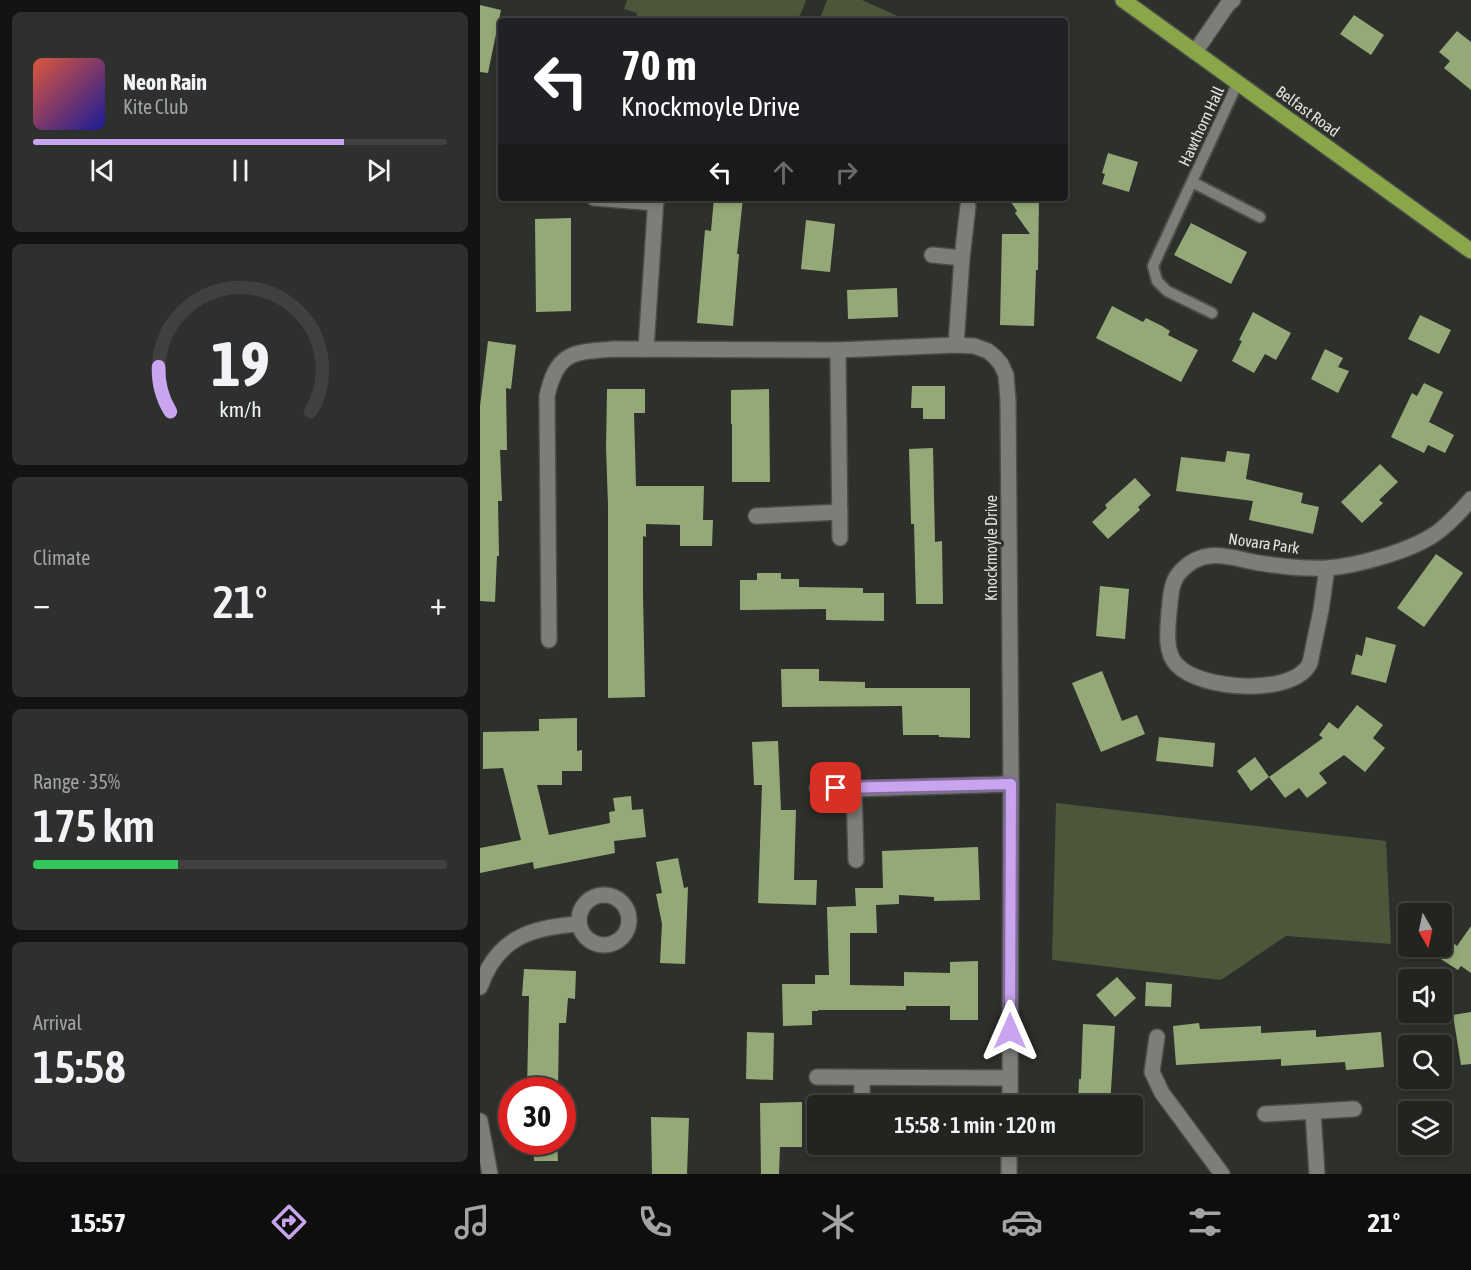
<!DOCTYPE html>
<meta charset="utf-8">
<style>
body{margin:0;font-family:"Asap Condensed",sans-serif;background:#2e302d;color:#f1f3f6;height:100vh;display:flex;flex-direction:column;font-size:22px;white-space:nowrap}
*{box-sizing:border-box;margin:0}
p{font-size:20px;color:#a2a4a5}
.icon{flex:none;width:33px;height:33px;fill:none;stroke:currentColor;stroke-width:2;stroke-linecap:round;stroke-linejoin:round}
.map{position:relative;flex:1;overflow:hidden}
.drawer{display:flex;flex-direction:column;gap:12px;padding:12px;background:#131412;width:480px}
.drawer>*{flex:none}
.guide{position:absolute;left:18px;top:18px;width:570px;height:183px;border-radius:6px;box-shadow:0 3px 9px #0003,0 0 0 2px #3f413e;background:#202124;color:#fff;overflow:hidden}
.needle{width:39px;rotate:171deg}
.tools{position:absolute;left:918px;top:903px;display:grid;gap:12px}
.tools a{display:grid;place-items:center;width:54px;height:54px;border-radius:6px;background:#222420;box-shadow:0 3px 9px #0003,0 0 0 2px #3f413e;font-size:30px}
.speed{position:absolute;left:18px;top:1077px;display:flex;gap:12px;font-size:30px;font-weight:700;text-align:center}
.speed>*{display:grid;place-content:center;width:78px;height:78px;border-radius:50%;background:#222420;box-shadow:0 3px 9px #0003,0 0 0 2px #3f413e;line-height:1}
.speed .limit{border:9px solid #d22;background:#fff;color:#111}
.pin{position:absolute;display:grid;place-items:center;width:51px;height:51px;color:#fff;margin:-26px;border-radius:12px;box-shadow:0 3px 9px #0006}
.me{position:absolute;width:66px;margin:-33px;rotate:0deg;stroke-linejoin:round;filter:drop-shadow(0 0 4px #0008)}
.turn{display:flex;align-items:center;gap:21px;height:126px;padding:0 24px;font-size:27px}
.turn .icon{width:78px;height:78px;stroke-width:2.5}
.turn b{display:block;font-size:42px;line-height:51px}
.lanes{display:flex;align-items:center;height:57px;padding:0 24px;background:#0003;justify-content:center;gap:30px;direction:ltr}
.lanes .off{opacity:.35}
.big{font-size:45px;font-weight:600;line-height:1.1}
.drawer .tile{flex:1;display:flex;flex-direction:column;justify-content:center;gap:9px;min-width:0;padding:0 21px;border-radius:9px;background:#2e302d}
.drawer .dial{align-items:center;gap:0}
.dial svg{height:156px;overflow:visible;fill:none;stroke:#3f413e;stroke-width:7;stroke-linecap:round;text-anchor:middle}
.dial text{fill:#f1f3f6;stroke:none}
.song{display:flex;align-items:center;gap:18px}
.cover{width:72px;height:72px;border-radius:9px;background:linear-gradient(135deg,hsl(10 70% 55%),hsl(240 70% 35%))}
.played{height:6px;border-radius:3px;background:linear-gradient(90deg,#c8a5ee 75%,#3f413e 75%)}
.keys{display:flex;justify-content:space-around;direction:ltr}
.heat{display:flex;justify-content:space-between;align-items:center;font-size:33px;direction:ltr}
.charge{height:9px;border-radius:4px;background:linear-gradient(90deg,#34c759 35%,#3f413e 0)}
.trip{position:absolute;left:327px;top:1095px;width:336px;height:60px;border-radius:6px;background:#222420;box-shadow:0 3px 9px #0003,0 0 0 2px #3f413e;font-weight:600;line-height:60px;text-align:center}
.tabs{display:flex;height:96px;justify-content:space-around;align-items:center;background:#0e0e0d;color:#a2a4a5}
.tabs .icon{width:42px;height:42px}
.tabs .on{color:#c8a5ee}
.tabs b{font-size:27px;color:#f1f3f6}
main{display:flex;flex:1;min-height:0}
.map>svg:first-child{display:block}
.green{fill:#4b563b}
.building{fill:#95a978}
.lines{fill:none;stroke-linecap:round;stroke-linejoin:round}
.service-casing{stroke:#4b4d49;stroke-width:14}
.minor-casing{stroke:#4b4d49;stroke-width:18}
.primary-casing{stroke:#4b4d49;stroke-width:18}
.service{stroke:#7c7f79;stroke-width:10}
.minor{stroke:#7c7f79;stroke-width:15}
.primary{stroke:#89a748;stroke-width:15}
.route-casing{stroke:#826b9b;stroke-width:15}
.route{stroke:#c8a5ee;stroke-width:10}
.labels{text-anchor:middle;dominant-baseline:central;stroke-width:6;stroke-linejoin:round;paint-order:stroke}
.street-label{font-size:16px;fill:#e2e3e0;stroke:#2e302b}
</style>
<main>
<section class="drawer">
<div class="tile">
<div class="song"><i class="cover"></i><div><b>Neon Rain</b><p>Kite Club</p></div></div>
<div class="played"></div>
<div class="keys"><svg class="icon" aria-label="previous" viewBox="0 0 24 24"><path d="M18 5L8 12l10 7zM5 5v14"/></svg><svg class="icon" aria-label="pause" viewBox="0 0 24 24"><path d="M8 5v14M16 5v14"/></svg><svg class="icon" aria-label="next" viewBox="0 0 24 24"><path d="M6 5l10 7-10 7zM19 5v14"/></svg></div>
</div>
<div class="tile dial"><svg viewBox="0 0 100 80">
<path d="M14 69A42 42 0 1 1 86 69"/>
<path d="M14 69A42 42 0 0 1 8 46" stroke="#c8a5ee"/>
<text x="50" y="56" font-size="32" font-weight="700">19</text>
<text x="50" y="72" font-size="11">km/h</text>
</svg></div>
<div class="tile"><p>Climate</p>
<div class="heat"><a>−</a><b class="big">21°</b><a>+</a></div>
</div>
<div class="tile"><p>Range · 35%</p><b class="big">175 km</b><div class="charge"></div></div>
<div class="tile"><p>Arrival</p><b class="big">15:58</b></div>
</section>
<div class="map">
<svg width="991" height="1174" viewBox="0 0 991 1174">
<rect width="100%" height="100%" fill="#2e302b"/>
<g class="green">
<polygon points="147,0 326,0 318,21 156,21 157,13 144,9"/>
<polygon points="347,0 382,0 429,21 339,21"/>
<polygon points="576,803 906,841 911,944 806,936 741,980 572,960"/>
</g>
<g class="building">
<polygon points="0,5 21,10 8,73 0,72"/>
<polygon points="874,15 904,35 891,55 860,34"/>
<polygon points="977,31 991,42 991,90 964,68 970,61 959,52"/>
<polygon points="628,153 658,162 649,192 622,184 625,174 622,173"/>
<polygon points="234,198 263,198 257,254 259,254 253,326 217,323 225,230 231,231"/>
<polygon points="528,198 559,198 558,270 556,270 554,326 520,325 522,234 550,234 535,213 537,211"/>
<polygon points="91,218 91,311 56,312 55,219"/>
<polygon points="326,220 355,224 350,272 321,269"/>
<polygon points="711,223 767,252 751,284 694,255"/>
<polygon points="417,288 418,317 368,319 367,290"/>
<polygon points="632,306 663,322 666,318 682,326 690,331 688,335 718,350 701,382 616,338"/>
<polygon points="773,312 811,333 796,360 785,354 774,373 752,361 762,341 759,340"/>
<polygon points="940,315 971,330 959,354 928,339"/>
<polygon points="8,341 36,345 31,389 26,388 27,450 20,450 22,501 18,501 19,556 17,556 15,602 0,601 0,406"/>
<polygon points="845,349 863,358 858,367 869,371 858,393 831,379"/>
<polygon points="944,383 963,392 949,422 974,435 965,453 948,445 944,453 911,437 932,393 937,396"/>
<polygon points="432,386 465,386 465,419 443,419 443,408 431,408"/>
<polygon points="127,389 165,389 165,413 154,413 156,486 224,486 223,520 233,520 232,546 200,546 200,525 166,524 166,537 163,536 163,594 165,697 128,698 128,505 126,448"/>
<polygon points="289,389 290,482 252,482 252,424 251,424 251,390"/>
<polygon points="453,448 455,542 462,541 463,604 436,604 434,524 431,524 429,449"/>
<polygon points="747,451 770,454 766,479 823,493 821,503 839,507 833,534 769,520 773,501 696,491 701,457 745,462"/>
<polygon points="900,464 918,482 899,500 903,503 882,523 861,502"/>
<polygon points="655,478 671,495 658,507 660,510 628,539 612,522 627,508 625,505"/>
<polygon points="956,554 983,573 944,627 917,608"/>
<polygon points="277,573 301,573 301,579 319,579 319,587 383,588 383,593 404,593 404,621 346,620 346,609 260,610 260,580 277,580"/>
<polygon points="620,586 649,589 645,639 616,636"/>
<polygon points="886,637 916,645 906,683 871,674 876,654 882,656"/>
<polygon points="301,669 339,669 339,681 385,682 385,688 490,688 490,738 459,737 459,735 423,735 422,706 302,707"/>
<polygon points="622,671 642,721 657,715 665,734 621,752 592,683"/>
<polygon points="877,705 903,725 893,738 905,748 885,772 864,755 839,773 847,783 827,798 819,788 805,798 789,777 843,738 839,735 849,722 858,729"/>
<polygon points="97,718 97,751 102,750 102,771 82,771 82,785 57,785 69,835 130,823 129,812 135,811 133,798 151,796 152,810 163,809 166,837 134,841 135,853 54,869 53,862 0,873 0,848 41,840 23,768 3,769 3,732 59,731 59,719"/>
<polygon points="679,737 735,743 733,767 676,761"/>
<polygon points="298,741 301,810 316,810 314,880 337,880 336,905 278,903 282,785 274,785 272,742"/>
<polygon points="775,757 789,777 771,791 757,771"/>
<polygon points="498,847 500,900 454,901 454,897 419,895 419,904 396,905 397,933 370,933 370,985 424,986 424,972 470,973 470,962 498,961 498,1020 470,1020 470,1006 426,1006 426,1010 338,1010 338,1011 332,1011 332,1025 303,1026 302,984 335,984 335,975 349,975 347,907 376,906 375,888 403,888 402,851"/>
<polygon points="198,858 204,888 208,887 205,964 180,963 182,924 176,894 182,893 176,862"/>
<polygon points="991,926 991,973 981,966 978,970 956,956 968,939 977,946"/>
<polygon points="44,969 96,971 95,999 88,998 86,1023 79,1023 78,1090 47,1090 49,996 42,996"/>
<polygon points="637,977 656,998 635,1017 616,995"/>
<polygon points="666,982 692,984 691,1007 665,1006"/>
<polygon points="991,1012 991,1064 981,1065 973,1015"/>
<polygon points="719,1023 720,1029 781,1026 781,1033 836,1030 836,1037 901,1032 904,1067 866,1070 865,1062 801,1066 801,1059 696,1065 693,1026"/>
<polygon points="603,1024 635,1026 630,1106 598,1106 599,1079 601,1079"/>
<polygon points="267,1032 294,1033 293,1080 266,1079"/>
<polygon points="322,1102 322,1147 300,1147 299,1174 281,1174 280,1103"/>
<polygon points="171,1117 209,1118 207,1174 172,1174"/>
<polygon points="53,1142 77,1142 78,1161 54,1161"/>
</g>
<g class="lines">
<defs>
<g id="service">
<polyline points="712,182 780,217"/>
<polyline points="732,313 687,291 677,281 673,266 758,82"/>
</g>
<g id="minor">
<polyline points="715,52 748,4 753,0"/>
<polyline points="114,198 176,203"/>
<polyline points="452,255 482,258"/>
<polyline points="476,345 482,258 488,206"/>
<polyline points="166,349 176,198"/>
<polyline points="358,350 360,538"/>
<polyline points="276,516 360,512"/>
<path d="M847,568L841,610L830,663C814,697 720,690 697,665C684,652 688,628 689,612C691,597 690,581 702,570C725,546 751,558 779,563C798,566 828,569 847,568C877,566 930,551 955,534C969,524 980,512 991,499"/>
<path d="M69,640L67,396C77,352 92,352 134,349L358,350L476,345L494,346L508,351L515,357L521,364L526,375L528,400L531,784L530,1106"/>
<polyline points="337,788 374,789 531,784"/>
<polyline points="374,789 376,860"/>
<circle cx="124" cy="920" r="25"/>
<path d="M0,987C17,938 51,927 99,924"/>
<polyline points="677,1037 672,1072 682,1093 742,1174"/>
<polyline points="337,1077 530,1078"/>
<polyline points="382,1106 382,1078"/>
<polyline points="833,1112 837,1174"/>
<polyline points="785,1114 874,1109"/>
<polyline points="0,1121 10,1174"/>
<polyline points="529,1174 529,1144"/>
</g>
<polyline id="primary" points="643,0 991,251"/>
</defs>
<use href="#service" class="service-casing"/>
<use href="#minor" class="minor-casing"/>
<use href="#primary" class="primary-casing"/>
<use href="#service" class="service"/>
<use href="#minor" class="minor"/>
<use href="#primary" class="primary"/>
</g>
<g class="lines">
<defs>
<polyline id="route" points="356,788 531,784 530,1031"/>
</defs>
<use href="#route" class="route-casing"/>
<use href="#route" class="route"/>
</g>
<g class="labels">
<g class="street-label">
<text transform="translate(828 111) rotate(36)">Belfast Road</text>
<text transform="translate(721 126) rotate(-65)">Hawthorn Hall</text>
<text transform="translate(784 543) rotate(8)">Novara Park</text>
<text transform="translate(511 548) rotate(-90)">Knockmoyle Drive</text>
</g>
</g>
</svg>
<div class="tools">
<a><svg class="needle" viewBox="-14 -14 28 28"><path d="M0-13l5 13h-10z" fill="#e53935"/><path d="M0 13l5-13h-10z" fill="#a2a4a5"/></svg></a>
<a><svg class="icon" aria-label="sound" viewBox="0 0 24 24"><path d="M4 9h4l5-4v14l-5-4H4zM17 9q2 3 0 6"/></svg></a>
<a><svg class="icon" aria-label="search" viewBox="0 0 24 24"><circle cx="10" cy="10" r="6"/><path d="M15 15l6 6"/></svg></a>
<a><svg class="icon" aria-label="layers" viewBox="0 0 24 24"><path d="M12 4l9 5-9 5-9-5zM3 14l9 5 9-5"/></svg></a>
</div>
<div class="speed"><div class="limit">30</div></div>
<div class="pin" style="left:356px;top:788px;background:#d93025"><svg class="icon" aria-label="arrive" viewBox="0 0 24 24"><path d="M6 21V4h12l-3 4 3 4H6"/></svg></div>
<svg class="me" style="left:530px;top:1031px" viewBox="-20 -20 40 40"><path d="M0-17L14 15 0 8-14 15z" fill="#c8a5ee" stroke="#fff" stroke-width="4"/></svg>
<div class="trip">15:58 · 1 min · 120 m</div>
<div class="guide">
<div class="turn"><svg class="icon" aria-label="left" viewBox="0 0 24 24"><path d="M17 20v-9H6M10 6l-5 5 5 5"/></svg><div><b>70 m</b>Knockmoyle Drive</div></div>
<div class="lanes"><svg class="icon" aria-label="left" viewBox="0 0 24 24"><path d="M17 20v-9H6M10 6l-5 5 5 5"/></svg><svg class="icon off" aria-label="ahead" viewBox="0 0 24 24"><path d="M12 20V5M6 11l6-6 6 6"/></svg><svg class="icon off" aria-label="right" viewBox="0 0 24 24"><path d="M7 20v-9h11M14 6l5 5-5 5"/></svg></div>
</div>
</div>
</main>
<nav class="tabs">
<b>15:57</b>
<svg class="icon on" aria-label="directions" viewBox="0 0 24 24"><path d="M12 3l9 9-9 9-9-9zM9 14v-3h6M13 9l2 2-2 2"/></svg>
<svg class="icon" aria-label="music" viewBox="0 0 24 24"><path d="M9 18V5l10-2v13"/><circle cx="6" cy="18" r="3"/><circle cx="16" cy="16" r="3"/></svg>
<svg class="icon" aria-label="phone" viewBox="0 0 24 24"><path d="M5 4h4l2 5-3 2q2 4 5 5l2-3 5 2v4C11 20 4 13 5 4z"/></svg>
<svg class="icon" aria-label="climate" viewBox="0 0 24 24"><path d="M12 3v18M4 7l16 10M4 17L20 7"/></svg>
<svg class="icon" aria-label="car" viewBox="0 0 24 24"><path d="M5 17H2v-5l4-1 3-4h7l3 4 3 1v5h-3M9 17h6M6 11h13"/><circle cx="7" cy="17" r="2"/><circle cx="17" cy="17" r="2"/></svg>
<svg class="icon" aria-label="filters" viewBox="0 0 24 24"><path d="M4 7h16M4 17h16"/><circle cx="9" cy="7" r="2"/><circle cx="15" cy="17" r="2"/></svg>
<b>21°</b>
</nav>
